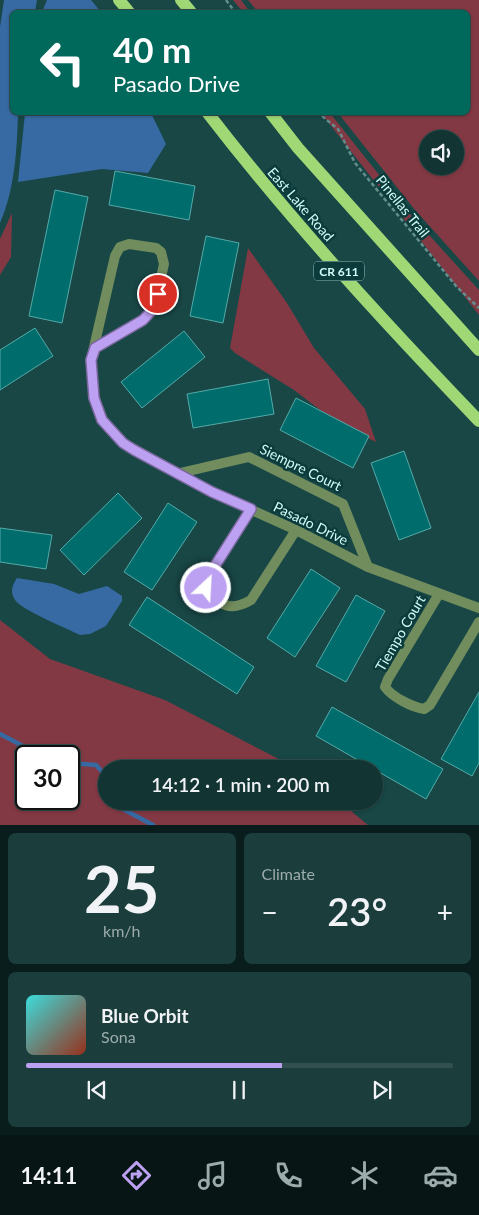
<!DOCTYPE html>
<meta charset="utf-8">
<style>
body{margin:0;font-family:Lato,sans-serif;background:#1b3d3c;color:#f1f3f6;height:100vh;display:flex;flex-direction:column;font-size:19px;white-space:nowrap}
*{box-sizing:border-box;margin:0}
p{font-size:16px;color:#9cabac}
.icon{flex:none;width:28px;height:28px;fill:none;stroke:currentColor;stroke-width:2;stroke-linecap:round;stroke-linejoin:round}
.map{position:relative;height:825px;overflow:hidden}
.drawer{display:flex;flex-direction:column;gap:8px;padding:8px;background:#0a1d1d;flex:1}
.drawer>*{flex:none}
.hud{position:absolute;left:10px;top:10px;width:460px;height:105px;border-radius:8px;box-shadow:0 1px 4px #0004,0 0 0 1px #31504f;background:#00695c;color:#fff;overflow:hidden}
.controls{position:absolute;left:419px;top:130px;display:grid;gap:10px}
.controls a{display:grid;place-items:center;width:45px;height:45px;border-radius:50%;background:#123534;box-shadow:0 1px 4px #0004,0 0 0 1px #31504f;font-size:25px}
.speed{position:absolute;left:15px;top:745px;display:flex;gap:10px;font-size:25px;font-weight:700;text-align:center}
.speed>*{display:grid;place-content:center;width:65px;height:65px;border-radius:50%;background:#123534;box-shadow:0 1px 4px #0004,0 0 0 1px #31504f;line-height:1}
.speed .limit{border:2px solid #111;border-radius:8px;background:#fff;color:#111}
.pin{position:absolute;display:grid;place-items:center;width:42px;height:42px;color:#fff;margin:-21px;border:2px solid #fff;border-radius:50%;box-shadow:0 1px 5px #0007}
.me{position:absolute;width:55px;margin:-28px;rotate:25deg;stroke-linejoin:round;filter:drop-shadow(0 0 4px #0008)}
.turn{display:flex;align-items:center;gap:18px;height:105px;padding:0 20px;font-size:22px}
.turn .icon{width:65px;height:65px;stroke-width:2.5}
.turn b{display:block;font-size:35px;line-height:42px}
.big{font-size:38px;font-weight:600;line-height:1.1}
.drawer .card{flex:1;display:flex;flex-direction:column;justify-content:center;gap:8px;min-width:0;padding:0 18px;border-radius:8px;background:#1b3d3c}
.drawer .dial{align-items:center;gap:0}
.dial b{font-size:65px;line-height:1}
.song{display:flex;align-items:center;gap:15px}
.cover{width:60px;height:60px;border-radius:8px;background:linear-gradient(135deg,hsl(180 70% 55%),hsl(10 70% 35%))}
.played{height:5px;border-radius:2px;background:linear-gradient(90deg,#bca0f2 60%,#31504f 60%)}
.keys{display:flex;justify-content:space-around;direction:ltr}
.heat{display:flex;justify-content:space-between;align-items:center;font-size:28px;direction:ltr}
.drawer .tiles{flex:1;display:grid;gap:8px;grid-template-columns:1fr 1fr}
.card:last-child{grid-column:span 2}
.trip{position:absolute;left:98px;top:760px;width:285px;height:50px;border-radius:25px;background:#123534;box-shadow:0 1px 4px #0004,0 0 0 1px #31504f;font-weight:600;line-height:50px;text-align:center}
.menu{display:flex;height:80px;justify-content:space-around;align-items:center;background:#071515;color:#9cabac}
.menu .icon{width:35px;height:35px}
.menu .current{color:#bca0f2}
.menu b{font-size:22px;color:#f1f3f6}
.map>svg:first-child{display:block}
.green{fill:#833944;fill-rule:evenodd}
.water{fill:#376aa3}
.lines{fill:none;stroke-linecap:round;stroke-linejoin:round}
.stream{stroke:#376aa3;stroke-width:4.5}
.building{fill:#006d6c;stroke:#53aaa8}
.path{stroke:#628e8d;stroke-width:2.5;stroke-dasharray:4 2.5;stroke-linecap:butt}
.minor{stroke:#718c5d;stroke-width:10}
.primary{stroke:#a0d876;stroke-width:12}
.route-casing{stroke:#7a689d;stroke-width:12}
.route{stroke:#bca0f2;stroke-width:9}
.labels{text-anchor:middle;dominant-baseline:central;stroke-width:5;stroke-linejoin:round;paint-order:stroke}
.shield{fill:#0b3c3b;stroke:#96c1bf;stroke-width:1}
.shield-label{font-size:12px;font-weight:bold;fill:#d1faf8}
.street-label{font-size:14px;fill:#d1faf8;stroke:#0b3c3b}
</style>
<div class="map">
<svg width="479" height="825" viewBox="0 0 479 825">
<rect width="100%" height="100%" fill="#184746"/>
<g class="green">
<polygon points="233,0 241,0 250,12 243,12"/>
<path d="M248,0H479V281L415,210L338,113L468,112V12H258ZM428,139H455V166H428Z"/>
<polygon points="321,113 330,113 410,214 479,290 479,315"/>
<polygon points="12,213 11,257 0,275 0,239"/>
<polygon points="248,248 287,303 314,348 365,409 376,442 336,422 294,390 235,353 230,348"/>
<path d="M0,620L50,659L165,700L298,769H106V801H339L368,825H0ZM69,756V799H26V756Z"/>
</g>
<g class="water">
<path d="M4,0H37L35,12H12V112L18,113C17,149 15,189 0,223V27Z"/>
<polygon points="47,0 91,0 101,12 42,12"/>
<polygon points="25,113 151,113 166,144 148,173 102,169 18,182"/>
<path d="M17,578L54,584L79,594L107,586L122,596V601L106,626L90,634L80,635C68,629 20,609 15,600C10,592 12,585 17,578Z"/>
</g>
<g class="lines">
<g class="stream">
<polyline points="0,734 42,756"/>
<polyline points="69,763 96,765 106,776"/>
<polyline points="117,801 119,807 153,825"/>
</g>
</g>
<g class="building">
<polygon points="115,171 195,186 189,220 109,205"/>
<polygon points="55,190 88,197 62,323 29,316"/>
<polygon points="206,236 239,243 223,323 190,316"/>
<polygon points="35,328 53,356 0,390 0,350"/>
<polygon points="184,331 205,357 142,408 121,382"/>
<polygon points="268,379 274,414 193,428 187,394"/>
<polygon points="296,398 369,436 353,468 280,430"/>
<polygon points="404,451 431,528 399,540 371,463"/>
<polygon points="118,493 142,518 84,575 60,550"/>
<polygon points="168,503 197,522 152,590 124,572"/>
<polygon points="0,528 52,535 46,569 0,562"/>
<polygon points="311,569 340,588 295,657 267,638"/>
<polygon points="356,595 385,611 346,682 316,666"/>
<polygon points="147,597 254,667 237,694 129,625"/>
<polygon points="479,692 479,763 472,776 441,759"/>
<polygon points="332,707 443,769 426,799 316,736"/>
</g>
<g class="lines">
<g class="path">
<polyline points="226,0 235,12"/>
<polyline points="317,112 338,129 355,163 456,286 479,308"/>
</g>
<g class="minor">
<polyline points="95,348 143,320 154,308 164,264 161,252 156,248 129,244 120,247 115,256 91,360 94,398 103,420 123,443 212,492 296,530 368,567 479,608"/>
<polyline points="180,473 249,457 343,504 368,567"/>
<path d="M251,509L206,581V588C219,606 231,612 251,600L296,530"/>
<path d="M439,594L388,679L385,687C392,697 412,707 424,709L430,705L479,622"/>
</g>
<g class="primary">
<polyline points="119,0 129,12"/>
<polyline points="181,0 191,12"/>
<path d="M207,112C291,221 384,322 479,421"/>
<polyline points="270,112 298,148 479,350"/>
</g>
</g>
<g class="lines">
<defs>
<polyline id="route" points="158,294 154,308 143,320 95,348 91,360 94,398 102,420 123,443 134,450 212,492 251,509 206,580 206,588"/>
</defs>
<use href="#route" class="route-casing"/>
<use href="#route" class="route"/>
</g>
<g class="labels">
<rect class="shield" x="314" y="261.5" width="50" height="19" rx="4"/>
<g class="shield-label">
<text x="339" y="271">CR 611</text>
</g>
<g class="street-label">
<text transform="translate(301 204) rotate(49)">East Lake Road</text>
<text transform="translate(403 206) rotate(51)">Pinellas Trail</text>
<text transform="translate(301 467) rotate(26)">Siempre Court</text>
<text transform="translate(311 523) rotate(26)">Pasado Drive</text>
<text transform="translate(400 633) rotate(-60)">Tiempo Court</text>
</g>
</g>
</svg>
<div class="controls">
<a><svg class="icon" aria-label="sound" viewBox="0 0 24 24"><path d="M4 9h4l5-4v14l-5-4H4zM17 9q2 3 0 6"/></svg></a>
</div>
<div class="speed"><div class="limit">30</div></div>
<div class="pin" style="left:158px;top:294px;background:#d93025"><svg class="icon" aria-label="arrive" viewBox="0 0 24 24"><path d="M6 21V4h12l-3 4 3 4H6"/></svg></div>
<svg class="me" style="left:206px;top:588px" viewBox="-20 -20 40 40"><circle r="17" fill="#bca0f2" stroke="#fff" stroke-width="3"/><path d="M0-11L8 9 0 5-8 9z" fill="#fff"/></svg>
<div class="trip">14:12 · 1 min · 200 m</div>
<div class="hud">
<div class="turn"><svg class="icon" aria-label="left" viewBox="0 0 24 24"><path d="M17 20v-9H6M10 6l-5 5 5 5"/></svg><div><b>40 m</b>Pasado Drive</div></div>
</div>
</div>
<section class="drawer">
<div class="tiles">
<div class="card dial"><b>25</b><p>km/h</p></div>
<div class="card"><p>Climate</p>
<div class="heat"><a>−</a><b class="big">23°</b><a>+</a></div>
</div>
<div class="card">
<div class="song"><i class="cover"></i><div><b>Blue Orbit</b><p>Sona</p></div></div>
<div class="played"></div>
<div class="keys"><svg class="icon" aria-label="previous" viewBox="0 0 24 24"><path d="M18 5L8 12l10 7zM5 5v14"/></svg><svg class="icon" aria-label="pause" viewBox="0 0 24 24"><path d="M8 5v14M16 5v14"/></svg><svg class="icon" aria-label="next" viewBox="0 0 24 24"><path d="M6 5l10 7-10 7zM19 5v14"/></svg></div>
</div>
</div>
</section>
<nav class="menu">
<b>14:11</b>
<svg class="icon current" aria-label="directions" viewBox="0 0 24 24"><path d="M12 3l9 9-9 9-9-9zM9 14v-3h6M13 9l2 2-2 2"/></svg>
<svg class="icon" aria-label="music" viewBox="0 0 24 24"><path d="M9 18V5l10-2v13"/><circle cx="6" cy="18" r="3"/><circle cx="16" cy="16" r="3"/></svg>
<svg class="icon" aria-label="phone" viewBox="0 0 24 24"><path d="M5 4h4l2 5-3 2q2 4 5 5l2-3 5 2v4C11 20 4 13 5 4z"/></svg>
<svg class="icon" aria-label="climate" viewBox="0 0 24 24"><path d="M12 3v18M4 7l16 10M4 17L20 7"/></svg>
<svg class="icon" aria-label="car" viewBox="0 0 24 24"><path d="M5 17H2v-5l4-1 3-4h7l3 4 3 1v5h-3M9 17h6M6 11h13"/><circle cx="7" cy="17" r="2"/><circle cx="17" cy="17" r="2"/></svg>
</nav>
